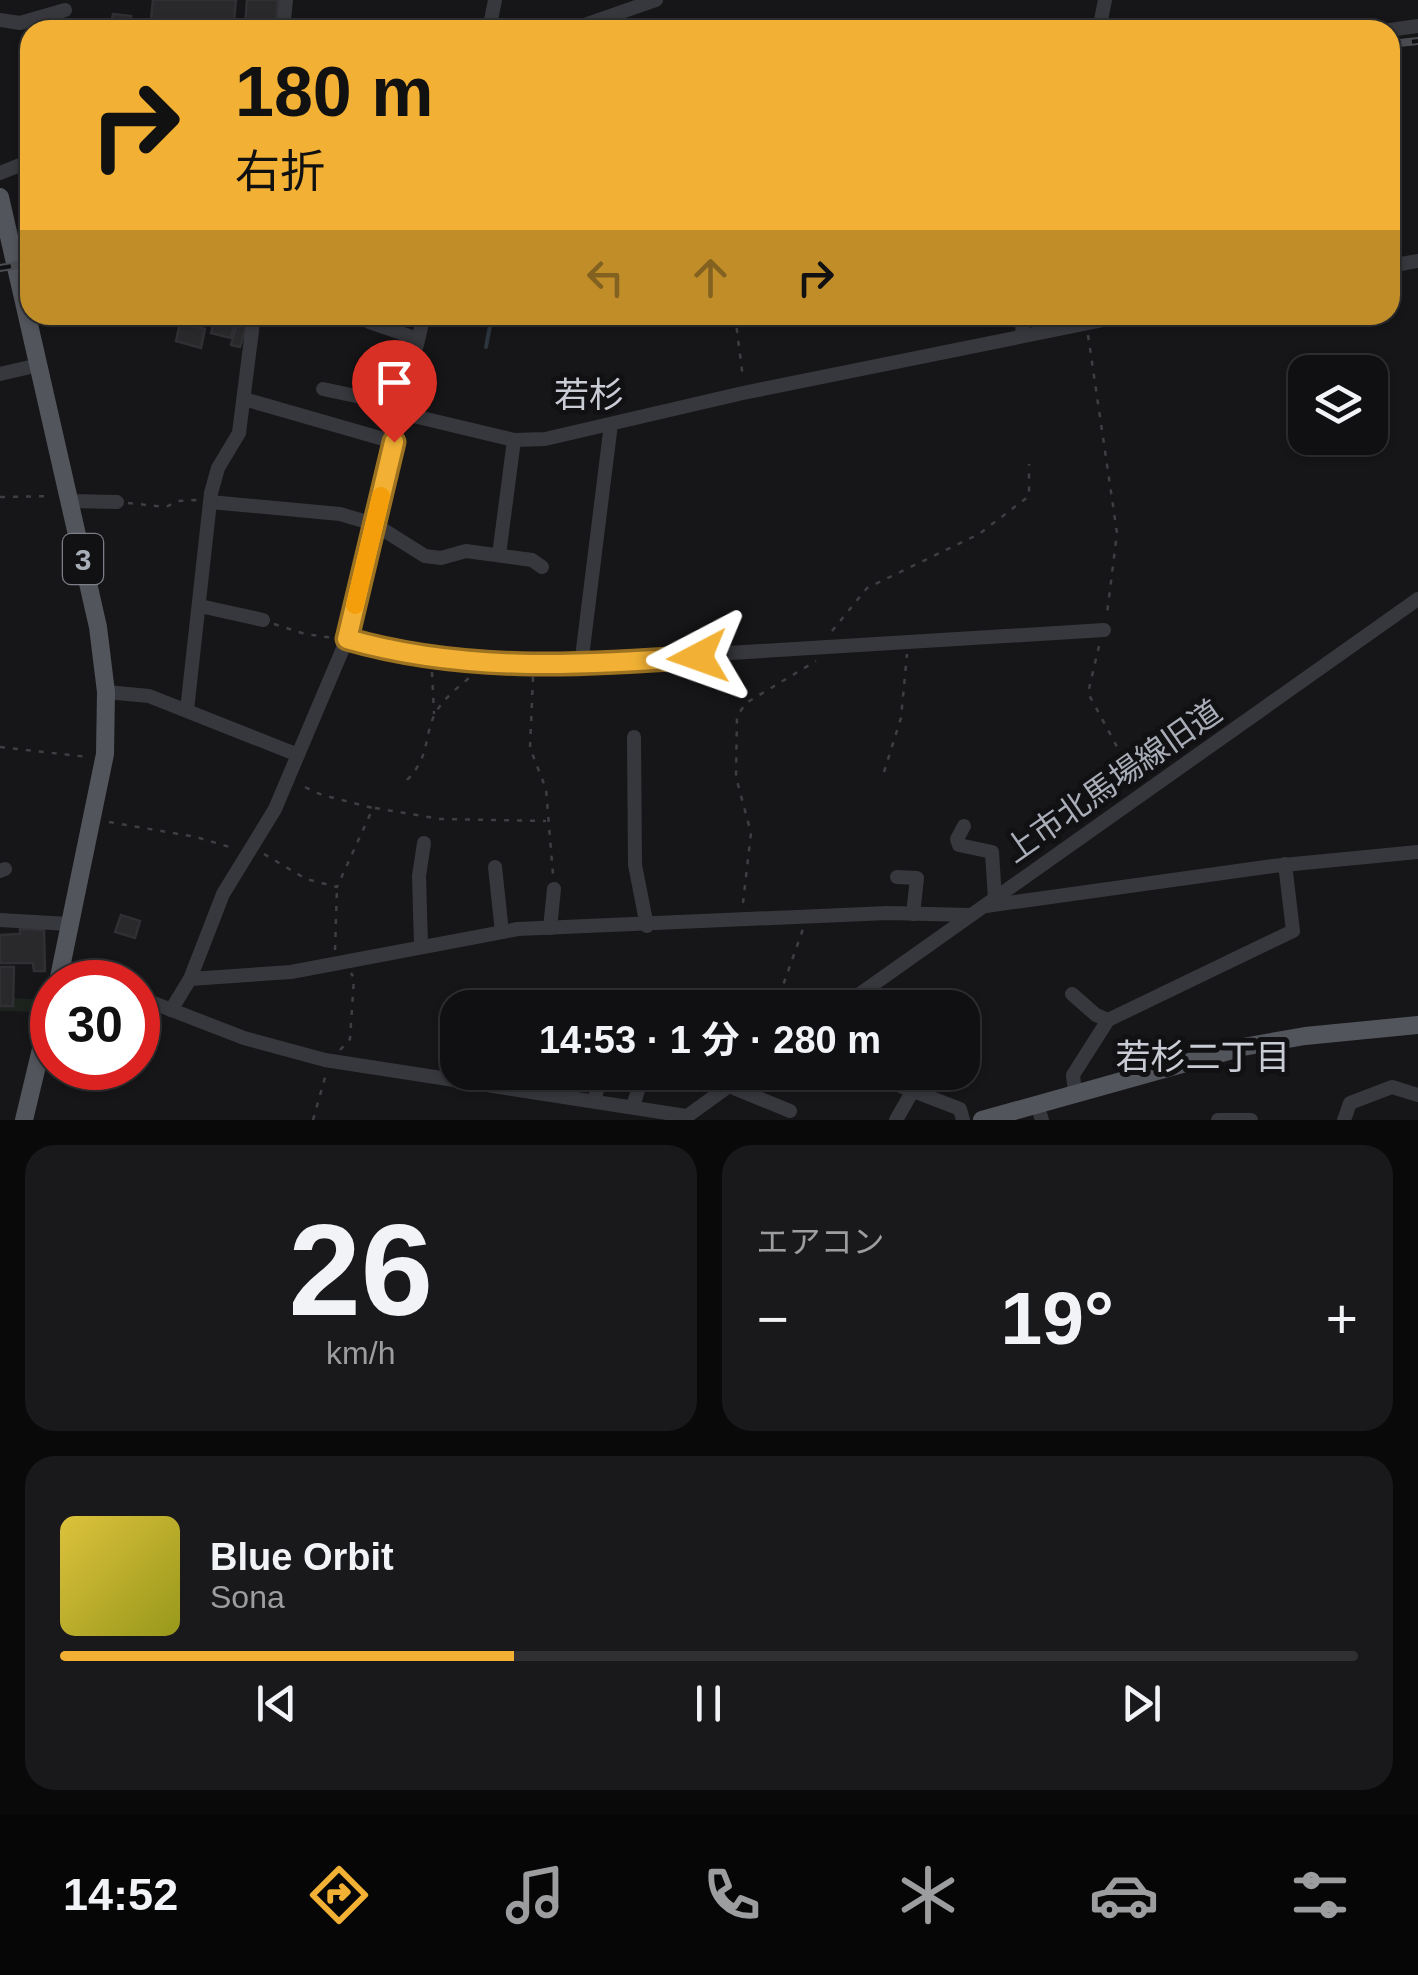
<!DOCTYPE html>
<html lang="ja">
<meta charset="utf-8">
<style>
body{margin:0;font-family:Helvetica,"Noto Sans JP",sans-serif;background:#19191b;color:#f1f3f6;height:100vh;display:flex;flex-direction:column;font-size:38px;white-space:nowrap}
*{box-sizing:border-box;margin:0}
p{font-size:32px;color:#9c9d9f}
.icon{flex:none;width:55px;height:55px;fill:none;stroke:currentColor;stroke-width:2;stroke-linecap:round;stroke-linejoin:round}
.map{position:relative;height:1120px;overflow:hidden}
.details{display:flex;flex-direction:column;gap:25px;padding:25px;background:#09090a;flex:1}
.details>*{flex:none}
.banner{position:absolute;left:20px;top:20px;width:1380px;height:305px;border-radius:30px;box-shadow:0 2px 8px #0004,0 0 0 2px #303032;background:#f2b134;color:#111;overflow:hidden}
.fabs{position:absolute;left:1288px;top:355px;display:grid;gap:20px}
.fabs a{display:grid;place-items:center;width:100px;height:100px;border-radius:20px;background:#101012;box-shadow:0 2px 8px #0004,0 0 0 2px #303032;font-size:50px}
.speed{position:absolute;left:30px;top:960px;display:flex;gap:20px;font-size:50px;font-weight:700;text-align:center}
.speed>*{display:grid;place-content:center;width:130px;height:130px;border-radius:50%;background:#101012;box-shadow:0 2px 8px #0004,0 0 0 2px #303032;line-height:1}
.speed .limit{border:15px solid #d22;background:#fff;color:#111}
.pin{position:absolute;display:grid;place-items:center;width:85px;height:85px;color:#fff;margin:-102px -42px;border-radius:50% 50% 50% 0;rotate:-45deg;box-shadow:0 0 10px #0007}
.pin .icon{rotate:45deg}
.me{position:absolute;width:110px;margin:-55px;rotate:266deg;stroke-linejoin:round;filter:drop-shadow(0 0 8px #0008)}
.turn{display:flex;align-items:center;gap:35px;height:210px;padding:0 50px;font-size:45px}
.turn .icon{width:130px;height:130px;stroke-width:2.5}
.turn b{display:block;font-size:70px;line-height:85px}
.lanes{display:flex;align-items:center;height:95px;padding:0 50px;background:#0003;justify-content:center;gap:50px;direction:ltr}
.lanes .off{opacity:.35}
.big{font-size:75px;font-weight:700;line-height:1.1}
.details .widget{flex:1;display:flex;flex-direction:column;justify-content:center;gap:15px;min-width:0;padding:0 35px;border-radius:30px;background:#19191b}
.details .dial{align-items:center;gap:0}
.dial b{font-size:130px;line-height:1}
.song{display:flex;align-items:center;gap:30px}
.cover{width:120px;height:120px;border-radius:15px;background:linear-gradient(135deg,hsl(50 70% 55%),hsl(60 70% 35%))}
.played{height:10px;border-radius:5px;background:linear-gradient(90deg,#f2b134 35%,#303032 35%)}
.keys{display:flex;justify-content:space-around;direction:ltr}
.heat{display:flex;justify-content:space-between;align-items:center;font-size:55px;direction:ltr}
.details .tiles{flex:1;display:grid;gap:25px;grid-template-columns:1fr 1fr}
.widget:last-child{grid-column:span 2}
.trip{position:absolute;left:440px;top:990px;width:540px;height:100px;border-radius:30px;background:#101012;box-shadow:0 2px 8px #0004,0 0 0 2px #303032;font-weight:700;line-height:100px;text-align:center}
.tab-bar{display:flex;height:160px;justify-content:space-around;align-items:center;background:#060607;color:#9c9d9f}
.tab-bar .icon{width:70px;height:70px}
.tab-bar .current{color:#f2b134}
.tab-bar b{font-size:45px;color:#f1f3f6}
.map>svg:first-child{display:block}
.green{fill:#1c231d}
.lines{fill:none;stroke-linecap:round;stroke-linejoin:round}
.stream{stroke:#2c353c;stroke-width:4}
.building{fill:#29292c;stroke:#303034;stroke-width:2.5}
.path{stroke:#3d3f44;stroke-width:2.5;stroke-dasharray:5 8;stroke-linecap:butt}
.minor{stroke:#37383d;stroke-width:14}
.major{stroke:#53555c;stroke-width:18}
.rail-casing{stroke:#4a4c52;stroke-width:8}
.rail{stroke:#111113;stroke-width:4;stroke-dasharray:11;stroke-linecap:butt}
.route-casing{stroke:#9d7322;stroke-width:25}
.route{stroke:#f2b134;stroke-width:18}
.slow{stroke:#f59e0b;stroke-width:18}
.labels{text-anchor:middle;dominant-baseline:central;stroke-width:10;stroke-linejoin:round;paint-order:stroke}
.shield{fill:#111113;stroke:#7b7e86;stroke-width:2.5}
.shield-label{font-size:30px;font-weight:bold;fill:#a8adb8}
.street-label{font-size:32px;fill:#a8adb8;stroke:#111113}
.neighbourhood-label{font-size:35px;fill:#c9ccd4;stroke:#111113}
</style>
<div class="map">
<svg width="1418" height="1120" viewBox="0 0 1418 1120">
<rect width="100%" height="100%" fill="#161618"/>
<polygon class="green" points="13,998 45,1000 41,1012 0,1011 0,1006 13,1005"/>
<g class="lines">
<polyline class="stream" points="486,347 492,315"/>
</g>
<g class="building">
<polygon points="153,0 236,0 233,30 150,30"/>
<polygon points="247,0 278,0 275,30 245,27"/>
<polygon points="113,14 131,16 129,30 110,30"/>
<polygon points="215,318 235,323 231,338 211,333"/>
<polygon points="238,321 247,324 240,347 231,345"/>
<polygon points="180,323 205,329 201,348 176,341"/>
<polygon points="121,915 140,921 135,938 115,932"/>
<polygon points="20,929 44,930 45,971 34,971 33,963 0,963 0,935 20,934"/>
<polygon points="0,967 14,967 13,1006 0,1006"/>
</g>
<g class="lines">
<g class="path">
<polyline points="735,315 743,378"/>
<polyline points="1088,335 1117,533 1107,614"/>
<polyline points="0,497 52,496"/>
<polyline points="128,503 166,507 178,501 198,500"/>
<polyline points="274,624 305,634 334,638"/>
<polyline points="832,631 867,588 979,534 1029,496 1029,464"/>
<polyline points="1099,646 1088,693 1135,780"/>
<polyline points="432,672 434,714"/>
<polyline points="533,677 530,748 546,789 553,875"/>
<polyline points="0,747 88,757"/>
<polyline points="884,772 901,718 907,654"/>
<path d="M407,780C431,755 423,738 435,714C444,697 461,685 475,673"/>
<polyline points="375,808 440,819 546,821"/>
<polyline points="109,822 196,837 233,848"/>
<polyline points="264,854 306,879 337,887 373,808 322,795 298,784"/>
<polyline points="743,903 751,833 736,777 737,716 746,703 816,661"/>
<polyline points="335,950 337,888"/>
<polyline points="775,1008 803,929"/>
<polyline points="340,1050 350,1039 354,978 351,973"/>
<polyline points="313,1120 326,1074"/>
</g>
<g class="minor">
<polyline points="0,20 20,23 65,10"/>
<polyline points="283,30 286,0"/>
<polyline points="489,30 495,0"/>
<polyline points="570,30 656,0"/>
<polyline points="1099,30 1105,0"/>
<polyline points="1390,30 1418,26"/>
<polyline points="0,173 30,161"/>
<polyline points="1390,266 1418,261"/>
<polyline points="369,322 418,339"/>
<polyline points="1022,336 1023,315"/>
<polyline points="0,374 39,365"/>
<polyline points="323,389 403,406"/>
<polyline points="244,399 394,442"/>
<polyline points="401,413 514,440 545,439 743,393 1128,315"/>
<polyline points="70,501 117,502"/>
<polyline points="210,502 340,514 374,524 425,556 441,558 466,551 532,560 542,567"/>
<polyline points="499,555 514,440"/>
<polyline points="200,606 263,620"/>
<polyline points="347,639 397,654 534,665 1104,630"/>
<polyline points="581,665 611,424"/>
<polyline points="106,692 149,696 298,755"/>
<polyline points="187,710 211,493 218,468 239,433 254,315"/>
<polyline points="634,737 635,865 647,926"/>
<polyline points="964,826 957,839 959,845 992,852 995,899"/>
<polyline points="495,867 502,932"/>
<polyline points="0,871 5,869"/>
<polyline points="897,877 917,878 913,914"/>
<polyline points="986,906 1273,866 1418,852"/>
<polyline points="0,920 69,924"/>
<polyline points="550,928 554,889"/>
<polyline points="421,945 419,876 424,843"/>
<polyline points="61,974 89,982"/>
<polyline points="190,979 291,972 518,929 888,913 971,915"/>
<polyline points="1072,994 1096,1015 1108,1020"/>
<polyline points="138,997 244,1038 325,1060 686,1116"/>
<polyline points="840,1008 1418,599"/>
<polyline points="171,1010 190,979 223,894 275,809 347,639 424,315"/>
<polyline points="864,1072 960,1109 963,1120"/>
<polyline points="729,1086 790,1111"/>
<polyline points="1075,1092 1073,1075 1108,1020 1293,931 1285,864"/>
<polyline points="595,1100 600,1072"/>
<polyline points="1037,1104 1042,1120"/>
<polyline points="633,1106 644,1072"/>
<polyline points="682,1120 748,1072"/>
<polyline points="896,1120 912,1092"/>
<polyline points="1218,1120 1251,1120"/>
<polyline points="1344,1120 1350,1103 1392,1087 1418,1095"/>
</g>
<g class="major">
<polyline points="0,197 98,627 106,692 105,754 58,982"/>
<polyline points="24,1120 52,1003"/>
<polyline points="982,1120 1243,1047 1305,1036 1418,1025"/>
</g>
<defs>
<g id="rail">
<polyline points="1390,44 1418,41"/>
<polyline points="0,268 30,263"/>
</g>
</defs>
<use href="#rail" class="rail-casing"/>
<use href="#rail" class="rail"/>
</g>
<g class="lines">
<defs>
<path id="route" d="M394,442L347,639C461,672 580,666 698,657"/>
</defs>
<use href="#route" class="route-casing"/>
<use href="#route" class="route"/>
<polyline class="slow" points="355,605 381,496"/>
</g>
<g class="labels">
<rect class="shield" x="63" y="534" width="40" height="50" rx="8"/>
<g class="shield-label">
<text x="83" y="559">3</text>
</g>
<g class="street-label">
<text transform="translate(1113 781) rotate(-35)">上市北馬場線旧道</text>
</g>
<g class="neighbourhood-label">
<text x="589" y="394">若杉</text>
<text x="1203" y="1056">若杉二丁目</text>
</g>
</g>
</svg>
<div class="fabs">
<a><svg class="icon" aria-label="layers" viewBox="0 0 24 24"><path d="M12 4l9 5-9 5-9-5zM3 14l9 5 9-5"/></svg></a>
</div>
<div class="speed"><div class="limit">30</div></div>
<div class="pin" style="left:394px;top:442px;background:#d93025"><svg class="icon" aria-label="arrive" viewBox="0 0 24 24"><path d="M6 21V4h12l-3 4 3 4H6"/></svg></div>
<svg class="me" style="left:698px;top:657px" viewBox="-20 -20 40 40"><path d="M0-17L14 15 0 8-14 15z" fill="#f2b134" stroke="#fff" stroke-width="4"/></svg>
<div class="trip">14:53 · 1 分 · 280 m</div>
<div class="banner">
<div class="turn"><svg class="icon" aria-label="right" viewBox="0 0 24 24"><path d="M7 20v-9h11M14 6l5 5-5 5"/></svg><div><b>180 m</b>右折</div></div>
<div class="lanes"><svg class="icon off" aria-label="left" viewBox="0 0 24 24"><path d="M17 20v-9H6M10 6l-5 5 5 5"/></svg><svg class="icon off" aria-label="ahead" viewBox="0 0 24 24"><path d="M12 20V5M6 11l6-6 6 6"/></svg><svg class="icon" aria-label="right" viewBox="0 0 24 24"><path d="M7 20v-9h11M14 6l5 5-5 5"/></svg></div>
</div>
</div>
<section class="details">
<div class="tiles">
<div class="widget dial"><b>26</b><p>km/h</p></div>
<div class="widget"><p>エアコン</p>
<div class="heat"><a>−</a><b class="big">19°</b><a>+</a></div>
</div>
<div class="widget">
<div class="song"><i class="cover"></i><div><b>Blue Orbit</b><p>Sona</p></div></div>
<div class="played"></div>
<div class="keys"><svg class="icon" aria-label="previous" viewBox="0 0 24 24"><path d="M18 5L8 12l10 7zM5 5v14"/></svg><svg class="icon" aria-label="pause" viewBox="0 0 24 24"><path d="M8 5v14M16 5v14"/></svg><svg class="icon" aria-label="next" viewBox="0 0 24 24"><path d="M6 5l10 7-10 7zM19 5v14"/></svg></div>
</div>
</div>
</section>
<nav class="tab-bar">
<b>14:52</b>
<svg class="icon current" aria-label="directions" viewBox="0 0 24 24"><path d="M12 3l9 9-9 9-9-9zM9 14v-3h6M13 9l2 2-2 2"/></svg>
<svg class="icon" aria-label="music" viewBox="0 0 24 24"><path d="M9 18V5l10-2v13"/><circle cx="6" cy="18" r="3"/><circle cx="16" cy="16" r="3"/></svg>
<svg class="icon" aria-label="phone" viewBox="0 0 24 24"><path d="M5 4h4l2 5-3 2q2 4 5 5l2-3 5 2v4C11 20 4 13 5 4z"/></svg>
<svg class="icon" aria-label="climate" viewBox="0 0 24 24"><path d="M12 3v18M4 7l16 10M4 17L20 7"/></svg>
<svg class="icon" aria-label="car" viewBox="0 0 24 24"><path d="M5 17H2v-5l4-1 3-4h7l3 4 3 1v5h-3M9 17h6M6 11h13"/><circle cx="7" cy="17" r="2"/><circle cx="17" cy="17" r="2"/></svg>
<svg class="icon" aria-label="filters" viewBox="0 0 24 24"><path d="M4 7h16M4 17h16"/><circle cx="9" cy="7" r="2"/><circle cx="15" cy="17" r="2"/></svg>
</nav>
